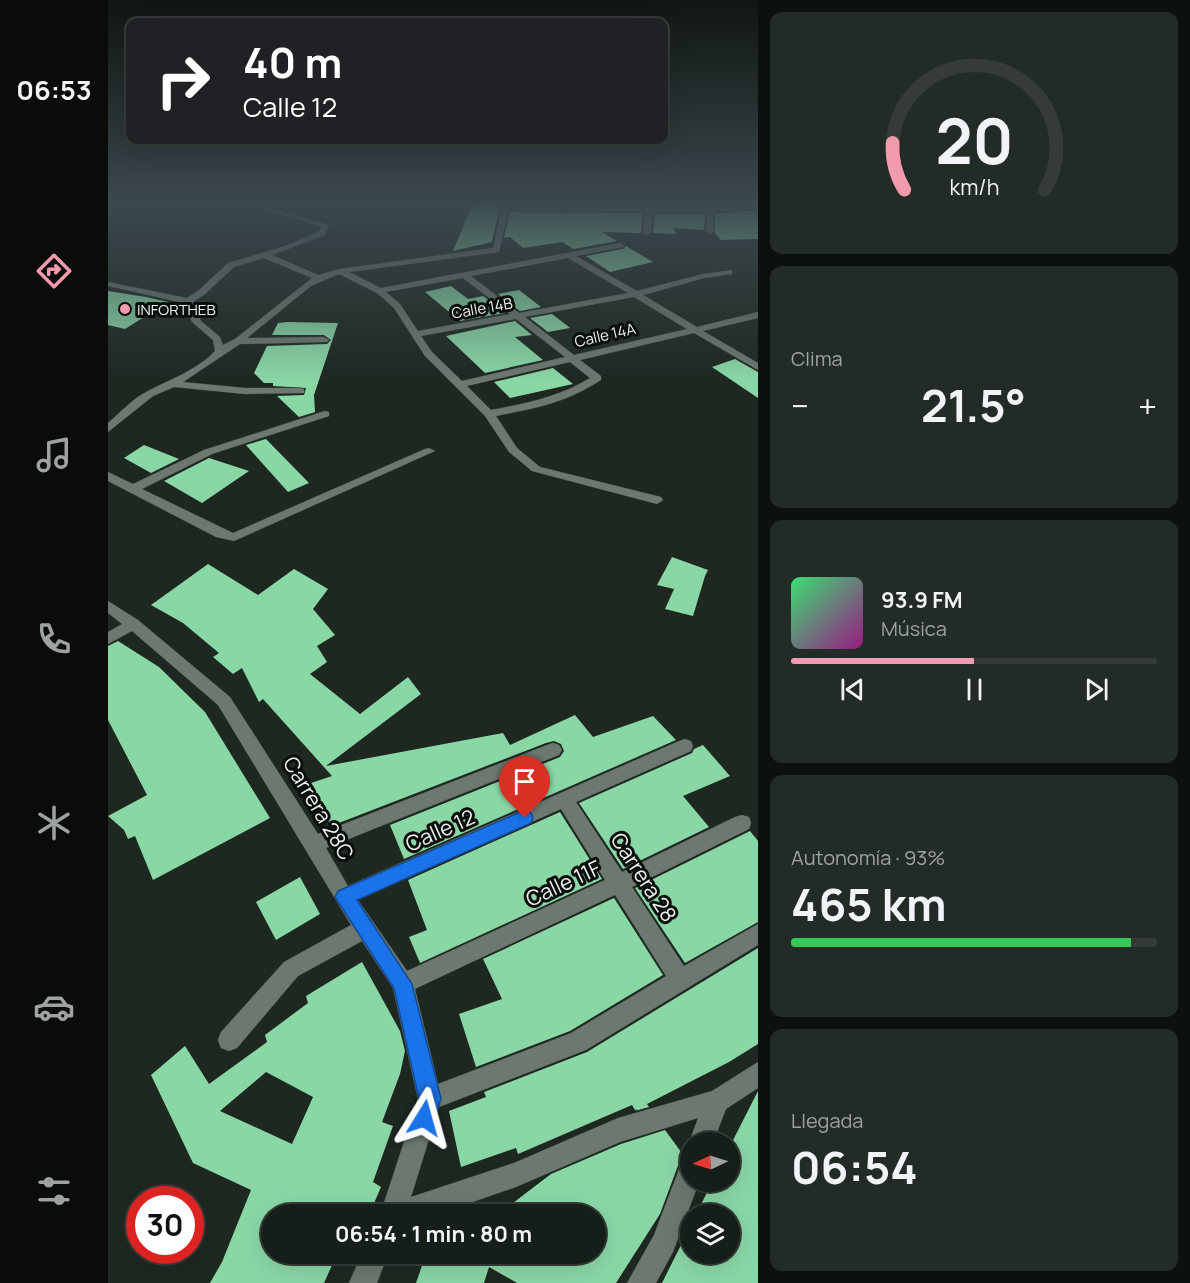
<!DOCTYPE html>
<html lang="es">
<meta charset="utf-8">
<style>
body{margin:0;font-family:Manrope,sans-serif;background:#232b26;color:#f1f3f6;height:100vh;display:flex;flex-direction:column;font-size:22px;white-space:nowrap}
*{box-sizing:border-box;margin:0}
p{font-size:20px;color:#9ea2a2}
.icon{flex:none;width:33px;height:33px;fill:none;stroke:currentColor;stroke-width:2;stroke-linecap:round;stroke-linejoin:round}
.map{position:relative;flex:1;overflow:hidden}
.panel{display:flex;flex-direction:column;gap:12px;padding:12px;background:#0c100e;width:432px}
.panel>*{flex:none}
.banner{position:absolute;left:18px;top:18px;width:542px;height:126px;border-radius:12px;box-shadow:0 6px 24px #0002,0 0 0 2px #353c38;background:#202124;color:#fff;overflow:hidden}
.needle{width:39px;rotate:266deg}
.controls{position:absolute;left:572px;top:1132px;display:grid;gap:12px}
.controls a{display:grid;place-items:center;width:60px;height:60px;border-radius:50%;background:#161e19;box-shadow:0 6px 24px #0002,0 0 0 2px #353c38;font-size:30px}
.speed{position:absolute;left:18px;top:1186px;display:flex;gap:12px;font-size:30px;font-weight:700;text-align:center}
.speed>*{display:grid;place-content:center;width:78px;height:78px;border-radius:50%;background:#161e19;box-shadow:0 6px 24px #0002,0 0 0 2px #353c38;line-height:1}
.speed .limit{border:9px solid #d22;background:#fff;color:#111}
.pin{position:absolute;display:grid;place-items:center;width:51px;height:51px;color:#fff;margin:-62px -26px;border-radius:50% 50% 50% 0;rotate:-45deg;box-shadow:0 0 6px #0007}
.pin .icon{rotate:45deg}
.me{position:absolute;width:66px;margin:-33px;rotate:8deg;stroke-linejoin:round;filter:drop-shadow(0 0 4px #0008)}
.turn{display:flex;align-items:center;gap:21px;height:126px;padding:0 18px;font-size:27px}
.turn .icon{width:78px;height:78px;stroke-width:2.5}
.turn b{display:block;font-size:42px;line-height:51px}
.big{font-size:45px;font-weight:700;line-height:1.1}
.panel .card{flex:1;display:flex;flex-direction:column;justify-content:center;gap:9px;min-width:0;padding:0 21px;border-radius:12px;background:#232b26}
.panel .dial{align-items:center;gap:0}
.dial svg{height:156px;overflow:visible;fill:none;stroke:#353c38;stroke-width:7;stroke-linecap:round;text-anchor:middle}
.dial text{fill:#f1f3f6;stroke:none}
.song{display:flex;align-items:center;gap:18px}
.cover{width:72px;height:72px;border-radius:9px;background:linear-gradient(135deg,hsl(140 70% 55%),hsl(310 70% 35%))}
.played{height:6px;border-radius:3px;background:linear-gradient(90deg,#f29aae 50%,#353c38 50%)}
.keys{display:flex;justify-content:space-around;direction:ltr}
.heat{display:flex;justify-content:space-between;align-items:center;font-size:33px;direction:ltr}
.charge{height:9px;border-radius:4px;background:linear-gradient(90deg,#34c759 93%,#353c38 0)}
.trip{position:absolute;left:153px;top:1204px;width:345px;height:60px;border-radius:30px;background:#161e19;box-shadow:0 6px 24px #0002,0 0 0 2px #353c38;font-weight:700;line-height:60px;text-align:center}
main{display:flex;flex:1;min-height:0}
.dock{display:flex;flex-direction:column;width:108px;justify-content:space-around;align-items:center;background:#090c0a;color:#9ea2a2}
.dock .icon{width:42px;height:42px}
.dock .on{color:#f29aae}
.dock b{font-size:27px;color:#f1f3f6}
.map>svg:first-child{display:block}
.building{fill:#8ad7a6;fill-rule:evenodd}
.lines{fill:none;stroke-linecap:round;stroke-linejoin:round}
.minor-casing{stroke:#3a423d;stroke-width:1}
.minor{fill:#6c7870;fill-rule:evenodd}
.route{fill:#1a73e8;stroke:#114b97;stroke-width:1.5}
.poi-dot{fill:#f29aae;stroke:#0b0f0c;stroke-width:2}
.labels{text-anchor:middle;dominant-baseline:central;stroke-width:6;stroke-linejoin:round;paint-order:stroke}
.far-street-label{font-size:15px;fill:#ebf1ed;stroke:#0b0f0c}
.far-poi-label{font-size:15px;fill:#ebf1ed;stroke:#0b0f0c;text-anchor:start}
.near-street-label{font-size:21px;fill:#ebf1ed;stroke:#0b0f0c}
</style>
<main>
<nav class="dock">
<b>06:53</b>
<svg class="icon on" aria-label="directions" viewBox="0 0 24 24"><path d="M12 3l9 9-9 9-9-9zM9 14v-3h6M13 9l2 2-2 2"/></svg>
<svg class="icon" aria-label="music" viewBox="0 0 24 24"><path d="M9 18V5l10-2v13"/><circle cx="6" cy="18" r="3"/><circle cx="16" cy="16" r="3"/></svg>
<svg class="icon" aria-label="phone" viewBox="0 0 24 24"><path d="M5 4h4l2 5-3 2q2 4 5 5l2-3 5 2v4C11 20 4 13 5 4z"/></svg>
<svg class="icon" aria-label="climate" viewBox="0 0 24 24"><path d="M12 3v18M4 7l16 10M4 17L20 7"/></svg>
<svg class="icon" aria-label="car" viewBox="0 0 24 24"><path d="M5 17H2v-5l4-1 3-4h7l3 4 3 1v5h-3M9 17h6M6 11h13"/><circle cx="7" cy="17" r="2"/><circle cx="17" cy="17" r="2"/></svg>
<svg class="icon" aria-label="filters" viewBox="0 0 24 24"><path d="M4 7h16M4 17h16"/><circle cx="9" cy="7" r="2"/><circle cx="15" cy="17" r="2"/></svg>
</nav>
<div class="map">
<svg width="650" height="1283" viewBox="0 0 650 1283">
<rect width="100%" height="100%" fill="#1e2821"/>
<g class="building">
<polygon points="374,201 393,201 384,242 345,251 365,203 374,204"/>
<polygon points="403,201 639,201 645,202 602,206 403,204"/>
<polygon points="650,210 650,239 613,240 607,233 607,214"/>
<polygon points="402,212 535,213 533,233 494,232 509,241 466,249 454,242 415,248 402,237 396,238"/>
<polygon points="547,214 597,214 596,230 566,228 568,234 545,233"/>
<polygon points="518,246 545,262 502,272 478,256 515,249"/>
<polygon points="343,286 360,299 375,296 397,313 352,321 317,292"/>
<polygon points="411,290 433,307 412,311 390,294"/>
<polygon points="0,291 38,297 60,302 17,329 0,325"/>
<polygon points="444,314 461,327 462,328 440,332 422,318"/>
<polygon points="407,321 424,335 407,337 435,360 377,373 338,336"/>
<polygon points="180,322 230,323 206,395 207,412 191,417 169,396 196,395 198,388 165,386 165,383 156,383 146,373 159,346 219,344 223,340 216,335 164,335 170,323"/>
<polygon points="627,359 650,372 650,398 604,367"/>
<polygon points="445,368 465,384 402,398 386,382"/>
<polygon points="158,439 201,483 180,492 138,445"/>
<polygon points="36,445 71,459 43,473 16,458"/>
<polygon points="101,458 141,471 94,503 56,481"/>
<polygon points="564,557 600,570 597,576 585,616 557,609 566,589 549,585"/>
<polygon points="100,564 150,595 186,569 220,589 205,609 227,635 209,646 219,662 202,674 252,714 300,677 313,694 218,766 395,733 402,745 467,715 485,737 545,716 568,740 296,859 282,825 452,757 456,751 453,744 446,741 438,743 223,826 200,784 224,776 155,699 151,702 134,668 125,674 105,657 111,653 75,623 43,605"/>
<polygon points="10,641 51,667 97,712 162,818 45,880 27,836 20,839 16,830 0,816 39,795 0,720 0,646"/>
<polygon points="595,745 622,776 575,796 601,827 515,869 471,803 584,753 586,749"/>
<polygon points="452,812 494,879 312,963 301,937 319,930 300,880"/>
<polygon points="642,831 650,841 650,922 577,963 527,888"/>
<polygon points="192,877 212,914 168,940 148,902"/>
<polygon points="506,898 555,975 462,1031 368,1067 351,1014 394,999 375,959"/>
<polygon points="650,948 650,1044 621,1062 539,1104 541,1107 527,1111 530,1109 527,1110 524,1105 410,1154 408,1148 353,1167 341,1111 378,1097 376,1092 479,1052"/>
<path d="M254,962L292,1031L297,1051L292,1074L274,1122L285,1126L265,1182L273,1187L261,1215H164V1254H229L216,1283H102L114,1262L143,1190L85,1163L43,1075L77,1046L101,1084L159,1042L157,1035L200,1003L198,996ZM158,1072L205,1097L184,1144L112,1111Z"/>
<polygon points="650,1091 650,1283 554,1283 582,1227 582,1254 621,1254 621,1215 588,1215 604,1182 621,1182 621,1148"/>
<polygon points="557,1130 579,1160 571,1163 552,1214 508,1283 409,1283 381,1267 376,1283 308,1283 318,1254 488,1254 488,1215 389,1215 443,1174 513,1144"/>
</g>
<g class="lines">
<defs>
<g id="minor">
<path d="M160,201H168L161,208L221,225L217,235L164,255L210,275L232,269L385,248L395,201H401L400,206L602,208L650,204V208L605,212L606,232L602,234L598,232L599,212H545L543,233L539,235L535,233L538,211L400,210L391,252L241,272L273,288L512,243L516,245L515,247L468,256L529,291L595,274L624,270V274L596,278L535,295L589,327L650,312V318L595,331L650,363V370L586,333L472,360L493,376V380C457,403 429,408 388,416L409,448L432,467L553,497L555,500L549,504L424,471L401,452L377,416L317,356L286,308L269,293L231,274L203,286L139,338L216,337L221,340L219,342L132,344L75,382L137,388H192L196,389V393L137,394L66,387L45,396L0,432V423C12,413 25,398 40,391C63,379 89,370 107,351L105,340L84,322L76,303L0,286V282L79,298L91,290L120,263L174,247L211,232L213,226L156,210L154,206ZM156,258L204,278L127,339L115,345L112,337L93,321L85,302L97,294L126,267ZM460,258L520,293L411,313L363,276ZM355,278L402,314L310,331L292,304L278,292ZM526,297L579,329L466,355L417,317ZM408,319L457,357L354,381L324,352L313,336ZM462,362L482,378C451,397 419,403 383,410L359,386Z"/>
<polygon points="217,411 221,412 221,416 104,454 34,489 125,533 317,449 321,448 327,451 126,541 108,537 0,481 0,472 25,484 96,450"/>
<path d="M0,601L30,620L122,697L210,834L439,745L445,743L451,745L454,750L451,755L218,848L240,886L571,741L577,739L583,741L585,746L583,751L468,802L514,872L627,817L634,815L641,817L643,823L641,829L524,887L576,966L650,924V945L478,1050L331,1107L303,1197L406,1163L510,1118L604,1091L650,1062V1088L618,1109L605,1143H582V1146L581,1143L590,1118L512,1142L408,1187L327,1215H272L310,1099L285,988L254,941L190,976L129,1048L121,1051L113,1048L110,1040L113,1032L176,962L243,925L110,705L24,631L0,644V632L14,624L0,613ZM453,809L497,880L299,971L250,900ZM507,895L558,976L463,1033L330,1084L307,989Z"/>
<polygon points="582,1161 582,1182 591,1182 565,1252 548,1283 519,1283 546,1235 573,1164"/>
<polygon points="254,1254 280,1254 269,1283 241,1283"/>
</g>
</defs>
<use href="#minor" class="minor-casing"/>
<use href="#minor" class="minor"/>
</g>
<linearGradient id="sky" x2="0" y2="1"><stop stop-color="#101612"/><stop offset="0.53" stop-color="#3b484e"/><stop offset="1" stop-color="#3b484e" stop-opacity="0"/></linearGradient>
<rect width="650" height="381" fill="url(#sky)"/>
<polygon class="route" points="417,810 423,813 425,818 423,823 249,900 304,984 333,1099 324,1126 316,1129 308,1126 305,1118 311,1099 286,988 227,897 230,891"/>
<circle class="poi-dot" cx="17" cy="309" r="6"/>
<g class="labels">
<g class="far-street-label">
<text transform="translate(374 308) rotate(-10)">Calle 14B</text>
<text transform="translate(497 335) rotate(-13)">Calle 14A</text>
</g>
<g class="far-poi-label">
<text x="29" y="309">INFORTHEB</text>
</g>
<g class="near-street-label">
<text transform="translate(211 808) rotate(59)">Carrera 28C</text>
<text transform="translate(332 830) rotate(-24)">Calle 12</text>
<text transform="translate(536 877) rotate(57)">Carrera 28</text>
<text transform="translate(455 883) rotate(-25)">Calle 11F</text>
</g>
</g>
</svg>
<div class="controls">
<a><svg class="needle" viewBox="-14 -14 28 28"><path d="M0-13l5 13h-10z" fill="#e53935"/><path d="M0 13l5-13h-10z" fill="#9ea2a2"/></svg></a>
<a><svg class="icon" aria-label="layers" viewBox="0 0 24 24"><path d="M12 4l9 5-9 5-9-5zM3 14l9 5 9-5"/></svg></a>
</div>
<div class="speed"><div class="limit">30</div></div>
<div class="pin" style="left:417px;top:818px;background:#d93025"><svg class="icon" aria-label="arrive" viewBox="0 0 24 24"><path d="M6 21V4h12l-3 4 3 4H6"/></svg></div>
<svg class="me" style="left:316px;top:1118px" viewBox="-20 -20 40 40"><path d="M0-17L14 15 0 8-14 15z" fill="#1a73e8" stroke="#fff" stroke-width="4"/></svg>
<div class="trip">06:54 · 1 min · 80 m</div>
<div class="banner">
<div class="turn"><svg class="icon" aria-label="right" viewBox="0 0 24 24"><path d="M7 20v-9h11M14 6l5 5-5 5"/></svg><div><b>40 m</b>Calle 12</div></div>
</div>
</div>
<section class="panel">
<div class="card dial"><svg viewBox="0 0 100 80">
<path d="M14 69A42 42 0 1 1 86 69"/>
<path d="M14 69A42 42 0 0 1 8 45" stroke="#f29aae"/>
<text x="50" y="56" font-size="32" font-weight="700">20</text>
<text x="50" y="72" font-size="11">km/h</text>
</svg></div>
<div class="card"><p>Clima</p>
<div class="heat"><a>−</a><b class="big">21.5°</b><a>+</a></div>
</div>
<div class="card">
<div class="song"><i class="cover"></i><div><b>93.9 FM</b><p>Música</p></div></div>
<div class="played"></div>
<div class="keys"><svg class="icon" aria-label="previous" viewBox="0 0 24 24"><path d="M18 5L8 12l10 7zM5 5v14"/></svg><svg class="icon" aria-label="pause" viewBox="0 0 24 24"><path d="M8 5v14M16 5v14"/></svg><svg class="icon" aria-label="next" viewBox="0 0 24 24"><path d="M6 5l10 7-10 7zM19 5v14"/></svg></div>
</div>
<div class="card"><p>Autonomía · 93%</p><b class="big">465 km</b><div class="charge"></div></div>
<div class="card"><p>Llegada</p><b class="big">06:54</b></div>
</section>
</main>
